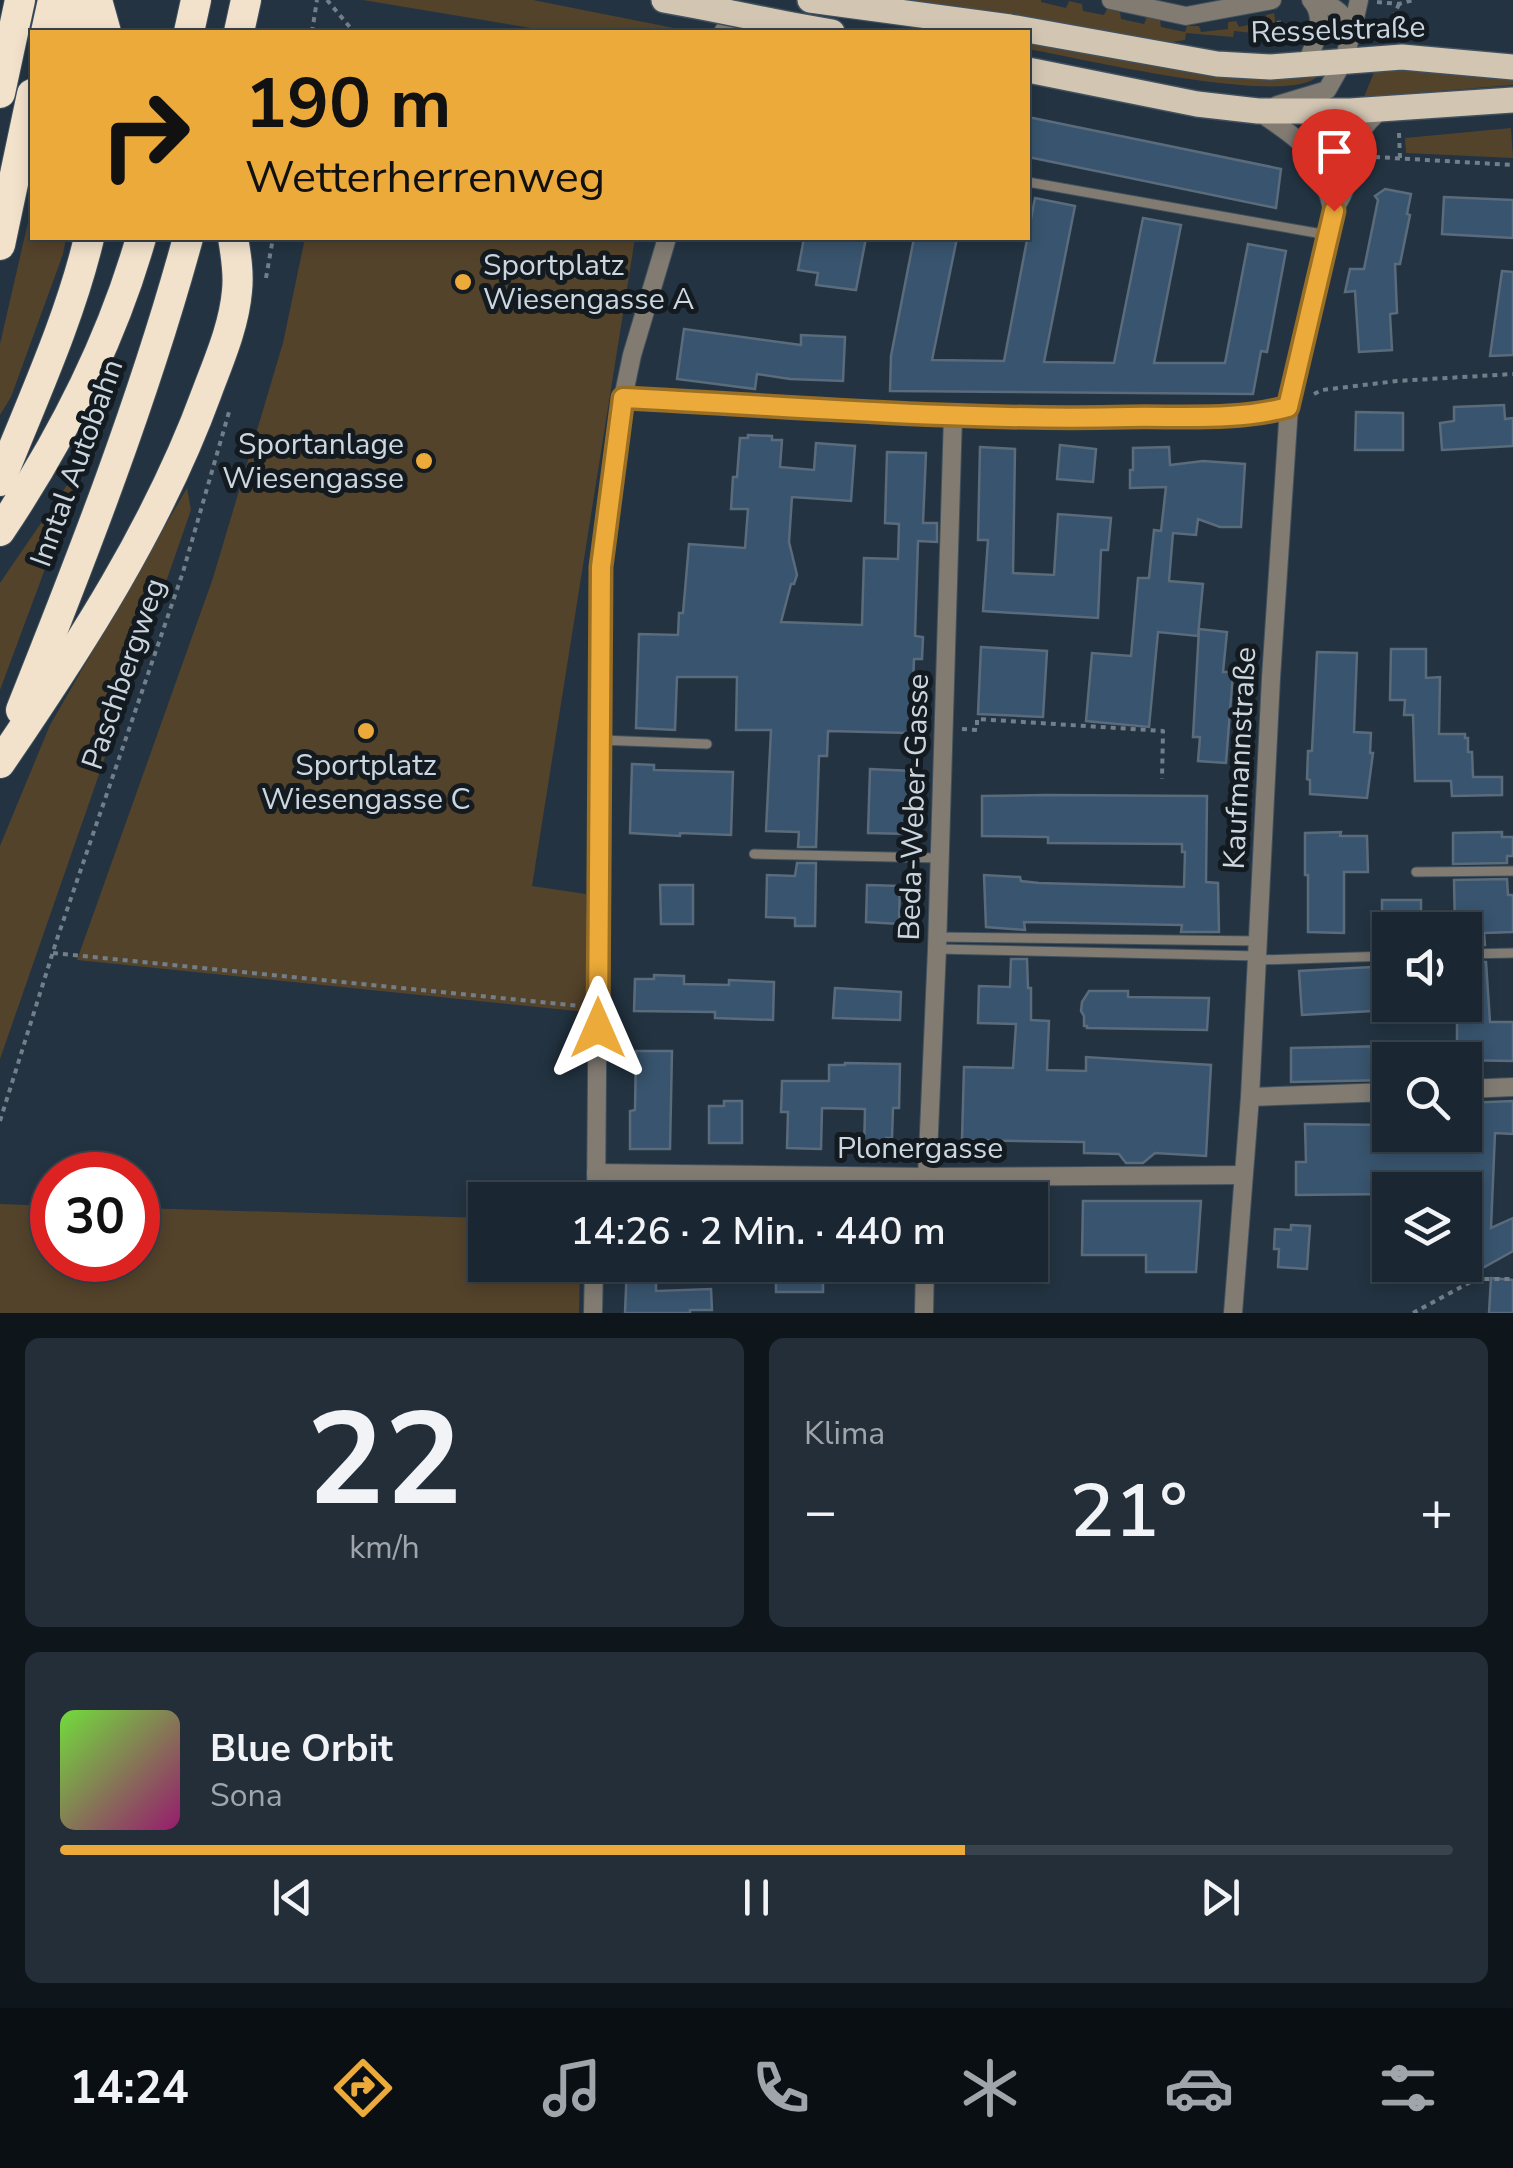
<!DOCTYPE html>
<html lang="de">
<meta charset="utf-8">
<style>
body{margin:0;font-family:"Nunito Sans",sans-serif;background:#232e39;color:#f1f3f6;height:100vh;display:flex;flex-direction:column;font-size:38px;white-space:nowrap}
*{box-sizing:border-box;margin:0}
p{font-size:32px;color:#9fa5ab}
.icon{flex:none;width:55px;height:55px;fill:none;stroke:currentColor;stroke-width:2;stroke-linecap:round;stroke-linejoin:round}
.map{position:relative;height:1313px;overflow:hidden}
.panel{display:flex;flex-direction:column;gap:25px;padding:25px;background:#0e151b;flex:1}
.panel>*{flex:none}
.hud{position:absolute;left:30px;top:30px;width:1000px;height:210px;border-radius:0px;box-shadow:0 5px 15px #0003,0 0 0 2px #38434d;background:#ebaa39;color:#111;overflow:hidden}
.controls{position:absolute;left:1372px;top:912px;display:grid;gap:20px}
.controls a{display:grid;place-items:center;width:110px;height:110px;border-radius:0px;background:#1a2631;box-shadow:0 5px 15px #0003,0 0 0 2px #38434d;font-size:50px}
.speed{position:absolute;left:30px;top:1152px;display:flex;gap:20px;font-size:50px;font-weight:700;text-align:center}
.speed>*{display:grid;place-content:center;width:130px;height:130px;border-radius:50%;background:#1a2631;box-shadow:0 5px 15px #0003,0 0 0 2px #38434d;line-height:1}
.speed .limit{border:15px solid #d22;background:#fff;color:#111}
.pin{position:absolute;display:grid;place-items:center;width:85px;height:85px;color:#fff;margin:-102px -42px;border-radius:50% 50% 50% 0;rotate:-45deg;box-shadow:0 0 10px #0007}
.pin .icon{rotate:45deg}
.me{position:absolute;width:110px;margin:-55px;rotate:0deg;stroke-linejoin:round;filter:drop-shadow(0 0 8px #0008)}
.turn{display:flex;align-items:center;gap:35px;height:210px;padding:0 50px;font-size:45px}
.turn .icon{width:130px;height:130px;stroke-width:2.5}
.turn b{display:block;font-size:70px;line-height:85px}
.big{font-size:75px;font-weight:600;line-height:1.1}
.panel .card{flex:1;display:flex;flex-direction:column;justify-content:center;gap:15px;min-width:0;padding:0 35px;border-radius:15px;background:#232e39}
.panel .dial{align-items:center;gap:0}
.dial b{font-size:130px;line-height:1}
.song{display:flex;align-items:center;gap:30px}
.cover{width:120px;height:120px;border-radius:15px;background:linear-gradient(135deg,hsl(100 70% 55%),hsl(320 70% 35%))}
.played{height:10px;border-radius:5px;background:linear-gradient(90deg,#ebaa39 65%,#38434d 65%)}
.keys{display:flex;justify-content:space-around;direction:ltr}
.heat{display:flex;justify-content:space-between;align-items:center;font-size:55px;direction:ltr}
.panel .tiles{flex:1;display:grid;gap:25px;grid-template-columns:1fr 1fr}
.card:last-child{grid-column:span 2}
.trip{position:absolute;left:468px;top:1182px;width:580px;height:100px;border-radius:0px;background:#1a2631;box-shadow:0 5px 15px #0003,0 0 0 2px #38434d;font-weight:600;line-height:100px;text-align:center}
.menu{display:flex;height:160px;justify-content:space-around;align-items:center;background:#0a0f14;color:#9fa5ab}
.menu .icon{width:70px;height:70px}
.menu .active{color:#ebaa39}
.menu b{font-size:45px;color:#f1f3f6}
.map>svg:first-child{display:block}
.green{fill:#54432b}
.building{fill:#38546e;stroke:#5a6b7c;stroke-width:2.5}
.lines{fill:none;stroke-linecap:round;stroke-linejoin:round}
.lane-casing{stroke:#41505d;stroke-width:11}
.street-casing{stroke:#41505d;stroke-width:20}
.primary-casing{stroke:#41505d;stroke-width:28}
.highway-casing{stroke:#41505d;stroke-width:32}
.path{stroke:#727f8a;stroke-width:4;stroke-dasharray:5 5;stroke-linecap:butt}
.lane{stroke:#817b72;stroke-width:9}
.street{stroke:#817b72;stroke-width:18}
.primary{stroke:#d2c5b2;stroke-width:25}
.highway{stroke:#f2e2cc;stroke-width:30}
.primary-bridge-casing{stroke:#41505d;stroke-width:28;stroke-linecap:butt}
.primary-bridge{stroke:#d2c5b2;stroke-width:25}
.route-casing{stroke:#996e25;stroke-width:25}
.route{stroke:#ebaa39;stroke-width:18}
.poi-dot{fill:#ebaa39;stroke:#131a20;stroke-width:4}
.labels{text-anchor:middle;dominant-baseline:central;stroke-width:10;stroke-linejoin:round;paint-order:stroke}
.street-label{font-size:30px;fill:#ccd6df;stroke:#131a20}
.poi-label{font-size:30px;fill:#ccd6df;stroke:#131a20;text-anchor:start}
</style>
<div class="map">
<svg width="1513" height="1313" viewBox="0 0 1513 1313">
<rect width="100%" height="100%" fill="#233341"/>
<g class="green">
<polygon points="363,0 533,0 694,32 555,32"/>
<polygon points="879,0 1041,0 1041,2 1066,8 1069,1 1082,4 1083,11 1104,15 1107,9 1120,12 1121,19 1144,24 1147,17 1160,20 1161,27 1185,32 1187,26 1199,26 1201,32 1228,29 1228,22 1236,21 1239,27 1265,21 1266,15 1274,13 1276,27 1273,34 1266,39 1254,38 1253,33 1234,31 1233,37 1186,33 1185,40 1165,43"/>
<path d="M1028,42L1218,77L1270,80L1318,76C1288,108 1075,57 1028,49Z"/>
<polygon points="1375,70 1439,72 1513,79 1513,85 1364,97"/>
<polygon points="1511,128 1513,158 1406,153 1405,138"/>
<polygon points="32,205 32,238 66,238 63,254 11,397 0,415 0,344"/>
<polygon points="305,238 635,238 532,886 586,894 586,1012 77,960 213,578 283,343"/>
<polygon points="87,456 0,690 0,583"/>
<polygon points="187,488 191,510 0,1059 0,846 50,725"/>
<polygon points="0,1204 52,1206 52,1260 138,1260 138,1208 485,1218 485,1265 580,1265 579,1313 0,1313"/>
</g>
<g class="building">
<polygon points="1028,117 1281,169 1276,208 1028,157"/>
<polygon points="1385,189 1411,194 1407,214 1410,215 1400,264 1395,264 1397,313 1390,314 1392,350 1359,352 1355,291 1345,292 1350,269 1364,269 1378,200 1375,196"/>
<polygon points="1444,197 1513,200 1513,238 1442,234"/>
<polygon points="1035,198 1075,206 1044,362 1114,363 1143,218 1181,225 1154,363 1225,363 1248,244 1286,251 1267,352 1261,351 1253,394 890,391 891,356 914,238 957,238 932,360 1004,361"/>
<polygon points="804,238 866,238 856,290 816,285 818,273 798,270"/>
<polygon points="1502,271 1513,272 1513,355 1490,356"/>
<polygon points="684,329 801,345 801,335 845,337 843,381 790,379 757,374 755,389 677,379"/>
<polygon points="1504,405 1505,419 1513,418 1513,446 1442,450 1440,423 1454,421 1454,407"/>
<polygon points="1356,412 1403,413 1403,450 1355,450"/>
<polygon points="748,435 772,436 772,440 782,440 780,467 814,470 816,443 855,446 851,501 792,497 789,542 797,575 794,584 791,584 781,622 862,625 864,558 898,559 899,524 885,523 887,452 926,453 923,523 937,523 937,542 918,541 915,636 923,637 922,659 914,659 911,733 828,731 827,756 819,756 816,847 798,847 799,832 766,831 771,730 736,730 737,677 677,677 675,730 636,728 639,634 678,635 679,613 683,613 689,544 745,548 748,509 731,509 733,477 737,477 740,438 748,438"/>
<polygon points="1060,445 1096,449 1093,482 1057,479"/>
<polygon points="980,447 1015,449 1013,573 1054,575 1058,514 1111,518 1108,550 1101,550 1098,618 983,611 988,540 978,540"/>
<polygon points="1169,447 1170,465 1203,461 1245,464 1241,527 1220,527 1198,519 1196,535 1173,533 1169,581 1203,584 1198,636 1158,632 1149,727 1086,721 1092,653 1131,656 1138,578 1149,578 1154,530 1161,531 1166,487 1130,488 1130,470 1133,470 1133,448"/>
<polygon points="1199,629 1227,632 1223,672 1233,672 1226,763 1198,761 1200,737 1193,737"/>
<polygon points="981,647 1047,651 1043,717 978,714"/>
<polygon points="1391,649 1426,649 1426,678 1440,677 1439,734 1465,734 1465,738 1468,738 1468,752 1472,752 1473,777 1502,777 1502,795 1452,796 1451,781 1415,781 1413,715 1404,715 1405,700 1390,700"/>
<polygon points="1317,652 1357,653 1354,732 1371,733 1370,753 1373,753 1367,798 1310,794 1310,780 1307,779 1308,751 1312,751"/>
<polygon points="632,764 654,765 654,770 733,772 731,835 680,833 680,836 630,833"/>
<polygon points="870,769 912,771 910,834 868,833"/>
<polygon points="1048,795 1207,796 1206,882 1218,883 1219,932 1181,932 1182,925 1024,922 1025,930 986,927 984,875 1020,877 1021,881 1039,883 1184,887 1185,852 1182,852 1182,844 1048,843 1048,837 982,836 982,796"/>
<polygon points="1341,832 1340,836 1367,836 1368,872 1344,872 1344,933 1308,932 1308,875 1305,875 1305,833"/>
<polygon points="1502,832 1502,837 1513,837 1513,856 1507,856 1507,863 1453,864 1453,833"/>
<polygon points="797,863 816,863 815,926 795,926 795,918 766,917 767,875 795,876"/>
<polygon points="1507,879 1508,895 1513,895 1513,932 1484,933 1485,945 1465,946 1465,930 1455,930 1454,880"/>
<polygon points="660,885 693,885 693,924 661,924"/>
<polygon points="867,885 900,886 899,924 866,922"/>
<rect x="1382" y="900" width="39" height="30"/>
<polygon points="1011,959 1027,959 1028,988 1031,988 1031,1020 1049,1021 1047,1070 1086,1071 1086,1057 1211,1065 1206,1156 1155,1153 1143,1163 1126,1163 1119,1154 1084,1153 1084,1142 962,1140 964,1067 1013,1068 1016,1024 978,1023 979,986 1010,987"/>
<polygon points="1465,962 1486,962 1490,1022 1513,1022 1513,1061 1457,1060 1457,1005 1465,1005"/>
<polygon points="1390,966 1390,1010 1302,1015 1299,971"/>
<polygon points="654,975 684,976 684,984 729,985 729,980 774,982 773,1020 715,1018 715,1012 634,1011 635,979 654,979"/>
<polygon points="835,988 901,992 900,1020 833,1018"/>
<polygon points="1089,991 1128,991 1128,997 1209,998 1207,1030 1087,1028 1087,1026 1084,1026 1084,1016 1081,1011 1082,1002"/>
<polygon points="1390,1046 1390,1080 1291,1082 1291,1048"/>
<polygon points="636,1051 672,1051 670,1149 630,1149 630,1111 635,1110"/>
<polygon points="845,1063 900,1064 899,1108 893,1108 892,1138 886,1138 886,1152 864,1151 865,1109 822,1108 821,1149 787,1148 788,1112 781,1112 782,1081 829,1081 829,1065 845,1065"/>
<polygon points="724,1101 742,1101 742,1143 709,1143 709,1106 724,1106"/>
<polygon points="1513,1101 1513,1134 1495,1133 1491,1228 1513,1218 1513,1251 1479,1270 1465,1270 1465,1190 1390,1190 1390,1194 1296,1195 1296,1162 1306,1162 1305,1124 1390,1125 1390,1135 1465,1135 1465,1103"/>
<polygon points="1083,1201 1201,1201 1196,1272 1146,1272 1146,1255 1082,1255"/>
<polygon points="1291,1225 1310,1226 1307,1269 1278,1267 1279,1249 1274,1249 1275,1229 1291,1230"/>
<polygon points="627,1265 656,1265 656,1291 711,1289 712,1310 690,1310 690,1313 625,1313"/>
<polygon points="776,1265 812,1265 812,1274 823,1275 823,1292 776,1292"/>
<polygon points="1491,1278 1513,1280 1513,1313 1489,1313"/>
</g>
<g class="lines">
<defs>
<g id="lane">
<polyline points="1028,182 1328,235"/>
<polyline points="599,740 707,744"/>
<polyline points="754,854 940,858"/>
<polyline points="1416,872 1513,871"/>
<polyline points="937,937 1259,941"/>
<polyline points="937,949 1259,956"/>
<polyline points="1465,954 1513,953"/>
<polyline points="1258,960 1390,956"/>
</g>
<g id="street">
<polyline points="1111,0 1186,16 1272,0"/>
<polyline points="1352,31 1359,0"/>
<polyline points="723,32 725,29"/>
<path d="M1306,65C1314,45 1328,18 1311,0"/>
<path d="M1277,105L1327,90L1344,60L1352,31C1345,14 1335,7 1318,0"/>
<path d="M1259,112C1309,146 1317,151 1333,211"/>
<path d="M623,398C791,406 960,420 1128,417C1181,416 1238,421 1289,407"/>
<polyline points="1465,1089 1513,1087"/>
<polyline points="1250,1097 1390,1092"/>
<polyline points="596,1173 927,1177 1243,1175"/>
<polyline points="596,1200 601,567 623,398 632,355 667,238"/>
<polyline points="926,1200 937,949 953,416"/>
<polyline points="593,1313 594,1265"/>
<polyline points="924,1313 925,1265"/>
<path d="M1233,1313L1250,1097L1271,678L1289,407L1333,211C1339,201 1345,192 1347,181C1355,151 1354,129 1382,110"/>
</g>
<g id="primary">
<polyline points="664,0 702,7"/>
<polyline points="810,0 1010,27 1217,64 1270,67 1402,57 1513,67"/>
<polyline points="787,24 832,32"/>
<polyline points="1028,70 1197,104 1258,111 1350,111 1513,100"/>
</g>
<g id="highway">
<polyline points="69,0 78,32"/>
<polyline points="97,0 106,32"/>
<polyline points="46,32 53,0"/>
<polyline points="189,32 196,0"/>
<polyline points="239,32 246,0"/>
<polyline points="0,93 20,0"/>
<polyline points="0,245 32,94"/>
<path d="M0,481C31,403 70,319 89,238"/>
<path d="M0,531C61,440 111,343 141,238"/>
<path d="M21,710C83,555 144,399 188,238"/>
<path d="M0,763C80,646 158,526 207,392C219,360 234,326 237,291C239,273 236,255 233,238"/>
</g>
</defs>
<use href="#lane" class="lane-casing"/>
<use href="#street" class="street-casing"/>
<use href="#primary" class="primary-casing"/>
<use href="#highway" class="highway-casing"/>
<g class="path">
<polyline points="327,0 354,32"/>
<polyline points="1377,2 1399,4 1413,0"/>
<polyline points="312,32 317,0"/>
<polyline points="1385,36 1399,4"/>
<path d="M1270,42C1281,36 1280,27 1278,16"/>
<polyline points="1399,133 1400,158"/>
<polyline points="1375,157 1513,165"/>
<polyline points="266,278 273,238"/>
<polyline points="1314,394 1322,390 1397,381 1513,374"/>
<polyline points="962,729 977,730 977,719 1163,731 1162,779"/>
<polyline points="53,953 580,1006"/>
<polyline points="0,1121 57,939 183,572 229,412"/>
<polyline points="1413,1313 1476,1279 1513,1279"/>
</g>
<use href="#lane" class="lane"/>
<use href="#street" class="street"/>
<use href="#primary" class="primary"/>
<use href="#highway" class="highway"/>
<defs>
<polyline id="primary-bridge" points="702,7 787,24"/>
</defs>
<use href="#primary-bridge" class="primary-bridge-casing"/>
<use href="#primary-bridge" class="primary-bridge"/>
</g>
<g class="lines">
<defs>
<path id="route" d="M598,1028L601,567L623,398C791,406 960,421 1128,417C1181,416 1238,421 1288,407L1334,211"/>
</defs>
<use href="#route" class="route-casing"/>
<use href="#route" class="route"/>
</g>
<g class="poi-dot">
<circle cx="463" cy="282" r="10"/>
<circle cx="424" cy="461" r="10"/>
<circle cx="366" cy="731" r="10"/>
</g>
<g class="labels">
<g class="street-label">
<text transform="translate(1338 30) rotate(-2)">Resselstraße</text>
<text transform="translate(77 463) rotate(-70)">Inntal Autobahn</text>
<text transform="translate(124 674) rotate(-71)">Paschbergweg</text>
<text transform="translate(1240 758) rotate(-87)">Kaufmannstraße</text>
<text transform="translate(914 807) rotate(-88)">Beda-Weber-Gasse</text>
<text x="920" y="1148">Plonergasse</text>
</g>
<g class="poi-label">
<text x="483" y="265">Sportplatz<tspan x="483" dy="34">Wiesengasse A</tspan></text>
<text x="404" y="444" text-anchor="end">Sportanlage<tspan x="404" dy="34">Wiesengasse</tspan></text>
<text x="366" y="765" text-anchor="middle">Sportplatz<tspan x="366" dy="34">Wiesengasse C</tspan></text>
</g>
</g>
</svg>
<div class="controls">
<a><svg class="icon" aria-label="sound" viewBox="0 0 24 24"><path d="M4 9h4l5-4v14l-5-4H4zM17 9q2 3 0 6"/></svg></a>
<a><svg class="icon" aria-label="search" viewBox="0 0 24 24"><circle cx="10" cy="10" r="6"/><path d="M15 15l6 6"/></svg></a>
<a><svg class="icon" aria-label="layers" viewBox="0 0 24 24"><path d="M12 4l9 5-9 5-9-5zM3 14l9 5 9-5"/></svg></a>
</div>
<div class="speed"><div class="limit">30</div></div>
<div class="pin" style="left:1334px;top:211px;background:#d93025"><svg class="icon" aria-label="arrive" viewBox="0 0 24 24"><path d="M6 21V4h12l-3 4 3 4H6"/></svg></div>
<svg class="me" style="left:598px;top:1028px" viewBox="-20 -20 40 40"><path d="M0-17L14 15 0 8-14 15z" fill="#ebaa39" stroke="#fff" stroke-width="4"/></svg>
<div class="trip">14:26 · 2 Min. · 440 m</div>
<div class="hud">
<div class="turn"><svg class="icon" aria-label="right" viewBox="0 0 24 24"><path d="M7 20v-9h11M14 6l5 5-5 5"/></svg><div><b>190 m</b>Wetterherrenweg</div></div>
</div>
</div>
<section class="panel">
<div class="tiles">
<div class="card dial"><b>22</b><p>km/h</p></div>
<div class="card"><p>Klima</p>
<div class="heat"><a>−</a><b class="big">21°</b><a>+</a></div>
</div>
<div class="card">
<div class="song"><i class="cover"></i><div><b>Blue Orbit</b><p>Sona</p></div></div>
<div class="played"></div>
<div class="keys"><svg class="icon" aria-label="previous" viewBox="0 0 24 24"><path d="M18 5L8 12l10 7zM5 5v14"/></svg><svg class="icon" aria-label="pause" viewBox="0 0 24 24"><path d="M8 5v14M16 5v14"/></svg><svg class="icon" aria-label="next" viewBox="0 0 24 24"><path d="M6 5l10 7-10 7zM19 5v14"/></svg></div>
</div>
</div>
</section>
<nav class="menu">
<b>14:24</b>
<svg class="icon active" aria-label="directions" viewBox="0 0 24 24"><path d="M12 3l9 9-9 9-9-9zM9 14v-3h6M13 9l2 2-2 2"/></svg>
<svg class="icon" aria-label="music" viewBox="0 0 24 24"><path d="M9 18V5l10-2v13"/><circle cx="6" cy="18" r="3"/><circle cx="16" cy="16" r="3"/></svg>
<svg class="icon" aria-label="phone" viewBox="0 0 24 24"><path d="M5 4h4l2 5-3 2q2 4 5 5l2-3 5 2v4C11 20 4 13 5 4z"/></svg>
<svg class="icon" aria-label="climate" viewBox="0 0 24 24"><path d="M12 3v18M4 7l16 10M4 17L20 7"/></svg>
<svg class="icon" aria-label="car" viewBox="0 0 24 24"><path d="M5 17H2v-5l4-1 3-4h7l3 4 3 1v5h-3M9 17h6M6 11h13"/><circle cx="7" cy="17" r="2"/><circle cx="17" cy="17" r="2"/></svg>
<svg class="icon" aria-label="filters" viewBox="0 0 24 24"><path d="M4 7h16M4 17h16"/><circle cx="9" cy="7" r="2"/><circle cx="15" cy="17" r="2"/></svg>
</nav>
